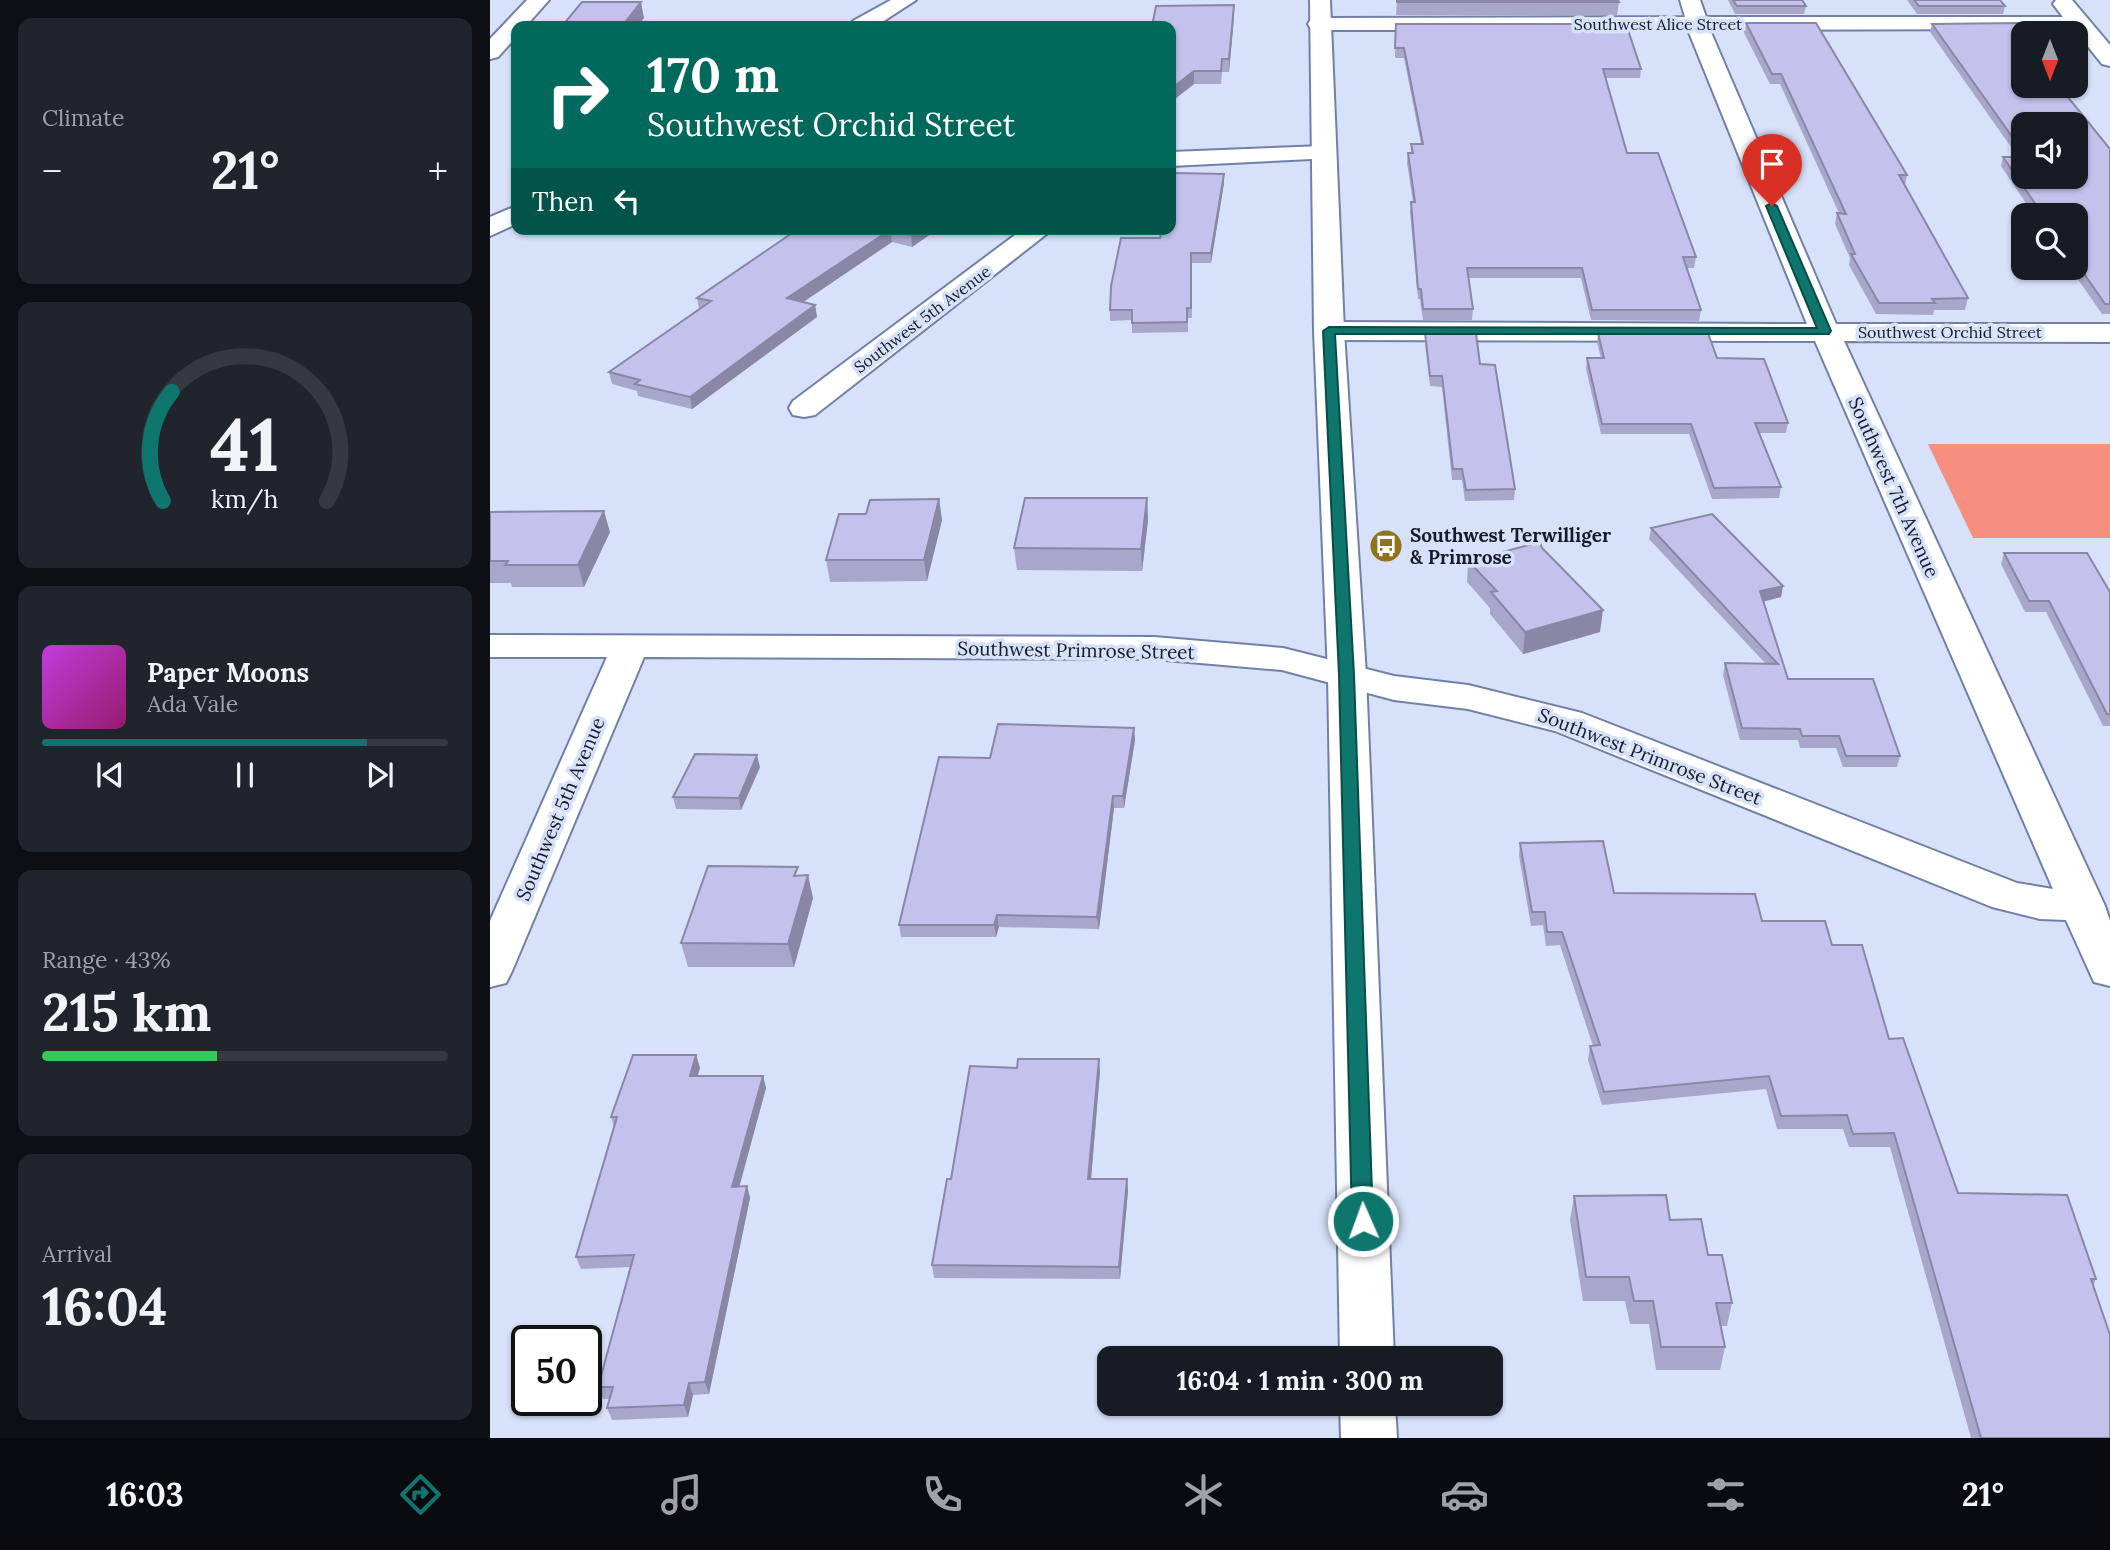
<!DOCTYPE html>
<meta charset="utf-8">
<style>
body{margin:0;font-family:Lora,serif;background:#20242c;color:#f1f3f6;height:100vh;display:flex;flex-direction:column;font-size:26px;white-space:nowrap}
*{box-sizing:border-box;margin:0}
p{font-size:23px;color:#9ea1a6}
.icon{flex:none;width:38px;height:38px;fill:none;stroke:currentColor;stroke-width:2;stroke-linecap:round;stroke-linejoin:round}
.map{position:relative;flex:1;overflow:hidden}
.drawer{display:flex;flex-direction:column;gap:18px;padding:18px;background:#0d0f14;width:490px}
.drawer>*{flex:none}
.hud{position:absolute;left:21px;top:21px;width:665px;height:214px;border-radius:14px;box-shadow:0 2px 5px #0004;background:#00695c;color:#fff;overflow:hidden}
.needle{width:46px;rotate:180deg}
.buttons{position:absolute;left:1521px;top:21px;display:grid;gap:14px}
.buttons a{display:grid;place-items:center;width:77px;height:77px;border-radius:14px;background:#171b24;box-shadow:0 2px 5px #0004;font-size:35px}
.speed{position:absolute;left:21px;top:1325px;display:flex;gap:14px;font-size:35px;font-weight:700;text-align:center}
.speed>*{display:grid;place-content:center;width:91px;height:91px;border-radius:50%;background:#171b24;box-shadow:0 2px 5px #0004;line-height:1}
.speed .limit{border:4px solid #111;border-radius:10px;background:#fff;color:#111}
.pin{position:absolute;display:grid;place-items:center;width:60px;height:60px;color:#fff;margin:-72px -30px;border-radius:50% 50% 50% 0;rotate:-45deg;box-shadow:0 0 7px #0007}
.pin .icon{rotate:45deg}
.me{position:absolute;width:77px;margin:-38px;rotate:358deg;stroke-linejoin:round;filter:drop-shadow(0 0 5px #0008)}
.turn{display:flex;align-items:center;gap:24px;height:147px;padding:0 21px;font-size:32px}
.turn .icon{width:91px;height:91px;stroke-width:2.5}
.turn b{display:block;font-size:49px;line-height:60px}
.then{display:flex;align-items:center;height:66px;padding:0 21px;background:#0003;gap:14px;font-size:26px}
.big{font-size:52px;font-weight:700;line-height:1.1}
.drawer .tile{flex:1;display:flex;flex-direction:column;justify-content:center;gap:10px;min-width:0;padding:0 24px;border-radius:14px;background:#20242c}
.drawer .dial{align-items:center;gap:0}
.dial svg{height:182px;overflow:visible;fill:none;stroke:#363941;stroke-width:7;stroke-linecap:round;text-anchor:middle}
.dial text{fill:#f1f3f6;stroke:none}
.song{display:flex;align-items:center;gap:21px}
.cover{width:84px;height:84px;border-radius:10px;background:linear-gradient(135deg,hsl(290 70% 55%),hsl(320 70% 35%))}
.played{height:7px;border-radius:4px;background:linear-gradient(90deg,#0f766e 80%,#363941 80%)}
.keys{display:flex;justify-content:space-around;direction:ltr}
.heat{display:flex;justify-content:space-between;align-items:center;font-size:38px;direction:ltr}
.charge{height:10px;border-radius:5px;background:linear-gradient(90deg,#34c759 43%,#363941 0)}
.trip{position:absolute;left:607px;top:1346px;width:406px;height:70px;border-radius:14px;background:#171b24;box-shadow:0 2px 5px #0004;font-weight:700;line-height:70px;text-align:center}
.tab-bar{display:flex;height:112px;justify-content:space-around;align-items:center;background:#090b0e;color:#9ea1a6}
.tab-bar .icon{width:49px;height:49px}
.tab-bar .active{color:#0f766e}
.tab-bar b{font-size:32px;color:#f1f3f6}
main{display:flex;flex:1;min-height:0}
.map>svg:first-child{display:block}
.forest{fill:#f78f81}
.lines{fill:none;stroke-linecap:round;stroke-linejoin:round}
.minor-casing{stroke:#7180a6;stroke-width:4}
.tertiary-casing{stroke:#7180a6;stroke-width:4}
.secondary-casing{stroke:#7180a6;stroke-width:4}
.minor{fill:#fff;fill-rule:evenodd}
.tertiary{fill:#fff;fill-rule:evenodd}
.secondary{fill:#fff;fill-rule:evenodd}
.wall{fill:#a9a6cb;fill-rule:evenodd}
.shaded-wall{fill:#8987a5}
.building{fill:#c4c1ec;stroke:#8987a5;stroke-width:2}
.route{fill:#0f766e;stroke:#0a4d48;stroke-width:2}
.labels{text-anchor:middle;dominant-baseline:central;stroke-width:7;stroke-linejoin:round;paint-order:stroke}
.far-street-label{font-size:16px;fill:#161c2b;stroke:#d7e1fa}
.street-label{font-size:19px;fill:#161c2b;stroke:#d7e1fa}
.poi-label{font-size:19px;font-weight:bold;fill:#161c2b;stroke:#d7e1fa;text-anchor:start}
</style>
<main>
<section class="drawer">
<div class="tile"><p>Climate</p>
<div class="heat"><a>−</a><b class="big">21°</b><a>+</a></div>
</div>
<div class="tile dial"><svg viewBox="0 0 100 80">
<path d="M14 69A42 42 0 1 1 86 69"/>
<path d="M14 69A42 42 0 0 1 18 21" stroke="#0f766e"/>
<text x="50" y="56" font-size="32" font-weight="700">41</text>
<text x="50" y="72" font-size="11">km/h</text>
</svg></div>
<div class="tile">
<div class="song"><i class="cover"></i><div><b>Paper Moons</b><p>Ada Vale</p></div></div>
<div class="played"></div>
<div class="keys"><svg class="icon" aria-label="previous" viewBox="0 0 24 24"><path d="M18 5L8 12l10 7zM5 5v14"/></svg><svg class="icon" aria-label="pause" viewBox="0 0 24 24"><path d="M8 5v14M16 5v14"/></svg><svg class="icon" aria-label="next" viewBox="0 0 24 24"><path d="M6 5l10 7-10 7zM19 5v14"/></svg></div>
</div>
<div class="tile"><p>Range · 43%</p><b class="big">215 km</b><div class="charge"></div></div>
<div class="tile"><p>Arrival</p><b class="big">16:04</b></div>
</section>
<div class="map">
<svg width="1620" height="1438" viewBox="0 0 1620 1438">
<rect width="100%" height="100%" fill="#d7e1fa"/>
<polygon class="forest" points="1438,444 1620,444 1620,538 1483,538"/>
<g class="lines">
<defs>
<g id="minor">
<polygon points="37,0 59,0 36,26 26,26 26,37 8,57 0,59 0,39"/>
<polygon points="1190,0 1210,0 1216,17 1573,17 1563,4 1566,0 1582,0 1620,45 1620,66 1612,64 1584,29 1220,30 1346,324 1620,324 1620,342 1354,341 1615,906 1620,921 1620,986 1604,982 1576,920 1550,919 1502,907 1065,731 978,709 904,700 792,670 664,659 154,657 22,971 16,983 0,987 0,921 117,657 0,657 0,635 664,637 793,648 904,676 978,685 1092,713 1527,883 1563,889 1325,341 839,340 829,337 824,331 829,325 839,322 1317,324 1198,30 829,30 821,29 818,24 821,19 829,18 1195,17"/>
<polygon points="834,146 843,148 846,153 843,158 681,166 681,152"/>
<polygon points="533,229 563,229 325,415 314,417 303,415 299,408 303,401"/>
</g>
<g id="tertiary">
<polygon points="401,0 426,0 386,26 360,26 363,21"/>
<polygon points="26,206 26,224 0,236 0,217"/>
</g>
<g id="secondary">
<polygon points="820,0 840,0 854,331 876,675 904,1358 850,1358 838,675 824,331"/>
<polygon points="850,1404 905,1404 907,1438 851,1438"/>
</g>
</defs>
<use href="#minor" class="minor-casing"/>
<use href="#tertiary" class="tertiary-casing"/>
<use href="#secondary" class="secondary-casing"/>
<use href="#minor" class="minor"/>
<use href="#tertiary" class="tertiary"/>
<use href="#secondary" class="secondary"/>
</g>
<g class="wall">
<polygon points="907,0 1129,2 1127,15 906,15"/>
<polygon points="1238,0 1312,0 1316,6 1314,14 1245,14"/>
<polygon points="1417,0 1510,0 1515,6 1513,14 1427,14"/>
<polygon points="744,5 744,17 739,72 732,72 731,84 704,84 681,102 681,26"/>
<polygon points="1256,23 1417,175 1415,185 1478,298 1475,310 1444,310 1443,315 1386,314 1359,265 1360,258 1345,224 1347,213 1349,213 1290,84 1280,84 1254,33"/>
<polygon points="906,24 1151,69 1150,78 1115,78 1137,153 1206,257 1204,268 1196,268 1211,310 1209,321 1101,320 1091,278 979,278 983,309 982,320 933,320 930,299 928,299 920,212 921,202 923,202 917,163 918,153 921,153 921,144 931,144 914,58 905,58"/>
<path d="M1442,24L1533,86L1620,149V314H1612L1580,268H1586V215H1544L1511,166L1513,157H1528L1440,32ZM1533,124L1586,177H1533Z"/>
<polygon points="734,183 721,263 701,263 702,318 698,318 698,332 642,333 642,320 620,321 620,310 670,238"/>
<polygon points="308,229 448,229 422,247 402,242 313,302 325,305 327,317 202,409 148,396 147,391 122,384 119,372 209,309 207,298"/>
<polygon points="935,333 990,364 1025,489 1024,500 975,501 972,480 962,480 952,387 940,386 935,343"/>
<polygon points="1108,333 1227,358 1298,423 1296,433 1269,433 1291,487 1289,498 1222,499 1199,434 1111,434 1096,369 1097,358 1111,358 1107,343"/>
<polygon points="657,498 658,520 652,571 527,570 524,548"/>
<polygon points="449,499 452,520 437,581 340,582 336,560 376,514"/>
<polygon points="0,512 120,532 94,587 22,587 21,583 0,583"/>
<polygon points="1161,528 1293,586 1291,597 1274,601 1298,679 1410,756 1407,767 1353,767 1346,748 1310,748 1308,740 1250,740 1233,675 1235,663 1275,663 1159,539"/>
<polygon points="1052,548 1110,632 1033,654 1000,614 1000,608 977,582 978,561"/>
<polygon points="1514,553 1620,592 1620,726 1613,726 1556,612 1535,612 1511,564"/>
<polygon points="644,728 645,740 634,808 624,808 609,929 509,927 506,937 411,937 409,925 500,758"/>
<polygon points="270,767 251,810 186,809 183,797"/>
<polygon points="1030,843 1124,893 1272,921 1342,945 1399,1039 1468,1193 1606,1279 1603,1286 1620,1438 1481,1438 1400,1147 1359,1147 1353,1129 1287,1129 1276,1089 1112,1105 1098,1060 1100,1046 1103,1046 1070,945 1056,946 1053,925 1041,926 1029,856"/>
<polygon points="310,875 323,898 304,967 198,967 191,943"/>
<polygon points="206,1055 210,1068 207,1076 273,1076 276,1088 249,1186 257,1186 260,1198 219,1394 203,1395 198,1417 122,1420 117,1408 120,1399 113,1399 108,1387 140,1267 91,1269 86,1257 124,1127 121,1117"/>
<polygon points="610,1071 601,1179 637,1179 638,1191 630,1279 444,1278 442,1265"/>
<polygon points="1084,1196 1180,1220 1218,1255 1242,1303 1237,1326 1231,1326 1235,1347 1230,1370 1166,1370 1159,1324 1140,1324 1135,1301 1093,1301 1080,1220"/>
</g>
<g class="shaded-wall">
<polygon points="151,2 154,18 148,26 132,26"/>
<polygon points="744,5 744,17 739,72 739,59"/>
<polygon points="704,71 704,84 681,102 681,89"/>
<polygon points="734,174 734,183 721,263 721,253"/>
<polygon points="429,229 448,229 422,247 421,235"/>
<polygon points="400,230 402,242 300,311 297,298"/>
<polygon points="325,305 327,317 202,409 200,397"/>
<polygon points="657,498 658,520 652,571 651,549"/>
<polygon points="449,499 452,520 437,581 434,560"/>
<polygon points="114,511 120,532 94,587 88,565"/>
<polygon points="1293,586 1291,597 1268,603 1270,591"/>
<polygon points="1113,610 1110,632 1033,654 1035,632"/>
<polygon points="644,728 645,740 634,808 633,796"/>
<polygon points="267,755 270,767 251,810 249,798"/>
<polygon points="623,796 624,808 609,929 607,917"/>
<polygon points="318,875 323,898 304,967 298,944"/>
<polygon points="507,915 509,927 506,937 504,925"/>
<polygon points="206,1055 210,1068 204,1088 200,1076"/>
<polygon points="609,1059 610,1071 600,1191 598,1179"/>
<polygon points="273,1076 276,1088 246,1199 242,1187"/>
<polygon points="637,1179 638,1191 630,1279 629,1267"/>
<polygon points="257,1186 260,1198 219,1394 215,1382"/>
<polygon points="199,1383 203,1395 198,1417 194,1405"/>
</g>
<g class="building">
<polygon points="907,0 1128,0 1129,2 907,2"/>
<polygon points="1243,0 1312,0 1316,6 1247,6"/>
<polygon points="1424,0 1510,0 1515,6 1429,6"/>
<polygon points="92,2 151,2 132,26 72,26"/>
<polygon points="744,5 739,59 732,59 731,71 704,71 681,89 681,26 662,26 666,6"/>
<polygon points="1256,23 1326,23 1417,175 1409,175 1478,298 1442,299 1445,303 1389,303 1361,254 1365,254 1347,213 1356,214 1291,74 1282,74"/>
<polygon points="1529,23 1537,33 1533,33 1533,86 1569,86 1620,149 1620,304 1615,304 1586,262 1586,215 1553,215 1513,157 1533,157 1533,177 1586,177 1586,124 1533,124 1533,152 1442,24"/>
<polygon points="906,24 1136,24 1151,69 1113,69 1137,153 1168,153 1206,257 1193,257 1211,310 1102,310 1092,268 977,268 983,309 933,309 931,289 928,289 921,202 925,202 918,153 923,153 921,144 933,144 914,48 905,48"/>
<polygon points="685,173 734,174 721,253 701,253 701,308 697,308 697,322 642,323 642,310 620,310 621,286 631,238 670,238 672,229 681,229 681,191"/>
<polygon points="308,229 429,229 421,235 400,230 297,298 325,305 200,397 145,384 150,380 119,372 221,301 207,298"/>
<polygon points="935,333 986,333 990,364 1005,365 1025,489 976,490 972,469 963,469 952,376 940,376"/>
<polygon points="1108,333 1218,333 1227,358 1274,359 1298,423 1265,423 1291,487 1224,488 1201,424 1112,424 1097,358 1114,358"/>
<polygon points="535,498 657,498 651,549 524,548"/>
<polygon points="449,499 434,560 336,560 349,514 376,514 380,500"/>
<polygon points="114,511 88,565 15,565 18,561 0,561 0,512"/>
<polygon points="1222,514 1293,586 1270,591 1298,679 1383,679 1410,756 1356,756 1349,736 1312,736 1310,729 1252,728 1235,663 1288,664 1161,528"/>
<polygon points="1050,542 1052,548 1113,610 1035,632 1001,592 1007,591 978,561"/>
<polygon points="1514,553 1597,553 1620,592 1620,714 1617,714 1559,601 1539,601"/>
<polygon points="508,724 644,728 633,796 623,796 607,917 507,915 504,925 409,925 449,757 500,758"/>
<polygon points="205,754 267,755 249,798 183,797"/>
<polygon points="1113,841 1124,893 1265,894 1272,921 1335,921 1342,945 1372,945 1399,1039 1413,1038 1468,1193 1577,1195 1606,1279 1601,1279 1620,1335 1620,1438 1491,1438 1404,1133 1363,1134 1357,1115 1291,1116 1279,1076 1114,1092 1100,1046 1110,1045 1072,932 1057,932 1055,912 1042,912 1030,843"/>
<polygon points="218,866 308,867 304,876 318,875 298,944 191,943"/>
<polygon points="143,1055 206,1055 200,1076 273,1076 242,1187 257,1186 215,1382 199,1383 194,1405 117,1408 123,1387 108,1387 144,1255 86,1257 127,1117 121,1117"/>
<polygon points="528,1059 609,1059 598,1179 637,1179 629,1267 442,1265 457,1179 461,1179 480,1066 527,1068"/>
<polygon points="1176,1195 1180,1220 1211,1219 1218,1255 1232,1255 1242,1303 1226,1303 1235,1347 1171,1347 1163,1301 1144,1301 1139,1277 1096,1277 1084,1196"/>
</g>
<polygon class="route" points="1282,203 1287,206 1341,331 1339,334 845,334 864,675 883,1221 880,1227 873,1230 865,1227 862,1221 849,675 833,331 839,327 1327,328 1276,206"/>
<defs>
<symbol id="bus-disc" viewBox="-11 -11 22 22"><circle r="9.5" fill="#92731a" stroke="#d7e1fa"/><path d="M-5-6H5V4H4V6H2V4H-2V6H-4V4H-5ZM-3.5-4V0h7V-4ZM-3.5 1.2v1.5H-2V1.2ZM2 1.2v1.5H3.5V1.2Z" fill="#fff"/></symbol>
</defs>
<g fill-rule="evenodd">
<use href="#bus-disc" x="877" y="527" width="38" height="38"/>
</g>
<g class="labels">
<g class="far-street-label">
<text x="1168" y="24">Southwest Alice Street</text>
<text transform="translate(432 319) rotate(-37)">Southwest 5th Avenue</text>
<text x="1460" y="332">Southwest Orchid Street</text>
</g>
<g class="street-label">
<text transform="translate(1404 487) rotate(66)">Southwest 7th Avenue</text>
<text transform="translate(586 650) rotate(1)">Southwest Primrose Street</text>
<text transform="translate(1160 756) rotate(21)">Southwest Primrose Street</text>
<text transform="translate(70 809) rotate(-67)">Southwest 5th Avenue</text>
</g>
<g class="poi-label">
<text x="920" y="535">Southwest Terwilliger<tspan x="920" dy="22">&amp; Primrose</tspan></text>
</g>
</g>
</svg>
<div class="buttons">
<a><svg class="needle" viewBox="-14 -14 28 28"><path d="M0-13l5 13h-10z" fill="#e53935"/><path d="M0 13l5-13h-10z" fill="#9ea1a6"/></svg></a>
<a><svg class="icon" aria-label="sound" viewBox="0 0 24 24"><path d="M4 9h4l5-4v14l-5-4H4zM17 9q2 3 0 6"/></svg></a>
<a><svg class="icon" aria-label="search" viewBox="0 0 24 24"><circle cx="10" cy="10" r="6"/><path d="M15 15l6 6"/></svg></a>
</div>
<div class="speed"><div class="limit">50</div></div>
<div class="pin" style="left:1282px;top:206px;background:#d93025"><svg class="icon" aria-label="arrive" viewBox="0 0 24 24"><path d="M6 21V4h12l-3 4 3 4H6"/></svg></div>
<svg class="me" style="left:873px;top:1221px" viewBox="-20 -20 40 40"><circle r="17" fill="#0f766e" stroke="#fff" stroke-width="3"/><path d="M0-11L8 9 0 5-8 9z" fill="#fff"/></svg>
<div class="trip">16:04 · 1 min · 300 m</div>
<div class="hud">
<div class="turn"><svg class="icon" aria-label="right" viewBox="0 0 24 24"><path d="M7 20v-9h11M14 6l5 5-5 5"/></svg><div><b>170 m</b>Southwest Orchid Street</div></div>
<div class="then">Then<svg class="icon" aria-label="left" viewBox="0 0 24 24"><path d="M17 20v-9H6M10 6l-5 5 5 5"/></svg></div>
</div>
</div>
</main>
<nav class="tab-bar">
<b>16:03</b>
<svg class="icon active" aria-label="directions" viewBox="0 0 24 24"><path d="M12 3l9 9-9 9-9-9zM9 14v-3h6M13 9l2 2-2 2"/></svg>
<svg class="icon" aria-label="music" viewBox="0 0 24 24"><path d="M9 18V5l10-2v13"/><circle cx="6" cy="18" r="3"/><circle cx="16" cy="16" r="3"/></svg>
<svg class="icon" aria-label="phone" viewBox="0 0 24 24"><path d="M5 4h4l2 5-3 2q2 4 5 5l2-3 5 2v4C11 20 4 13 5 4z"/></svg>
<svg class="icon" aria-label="climate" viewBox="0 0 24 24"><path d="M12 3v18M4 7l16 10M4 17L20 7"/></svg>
<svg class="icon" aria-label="car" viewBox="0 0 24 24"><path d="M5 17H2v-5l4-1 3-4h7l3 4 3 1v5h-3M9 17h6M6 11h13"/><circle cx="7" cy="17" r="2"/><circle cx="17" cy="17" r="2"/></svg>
<svg class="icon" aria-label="filters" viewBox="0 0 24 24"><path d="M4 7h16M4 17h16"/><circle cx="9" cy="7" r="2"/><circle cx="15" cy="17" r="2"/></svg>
<b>21°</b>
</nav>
